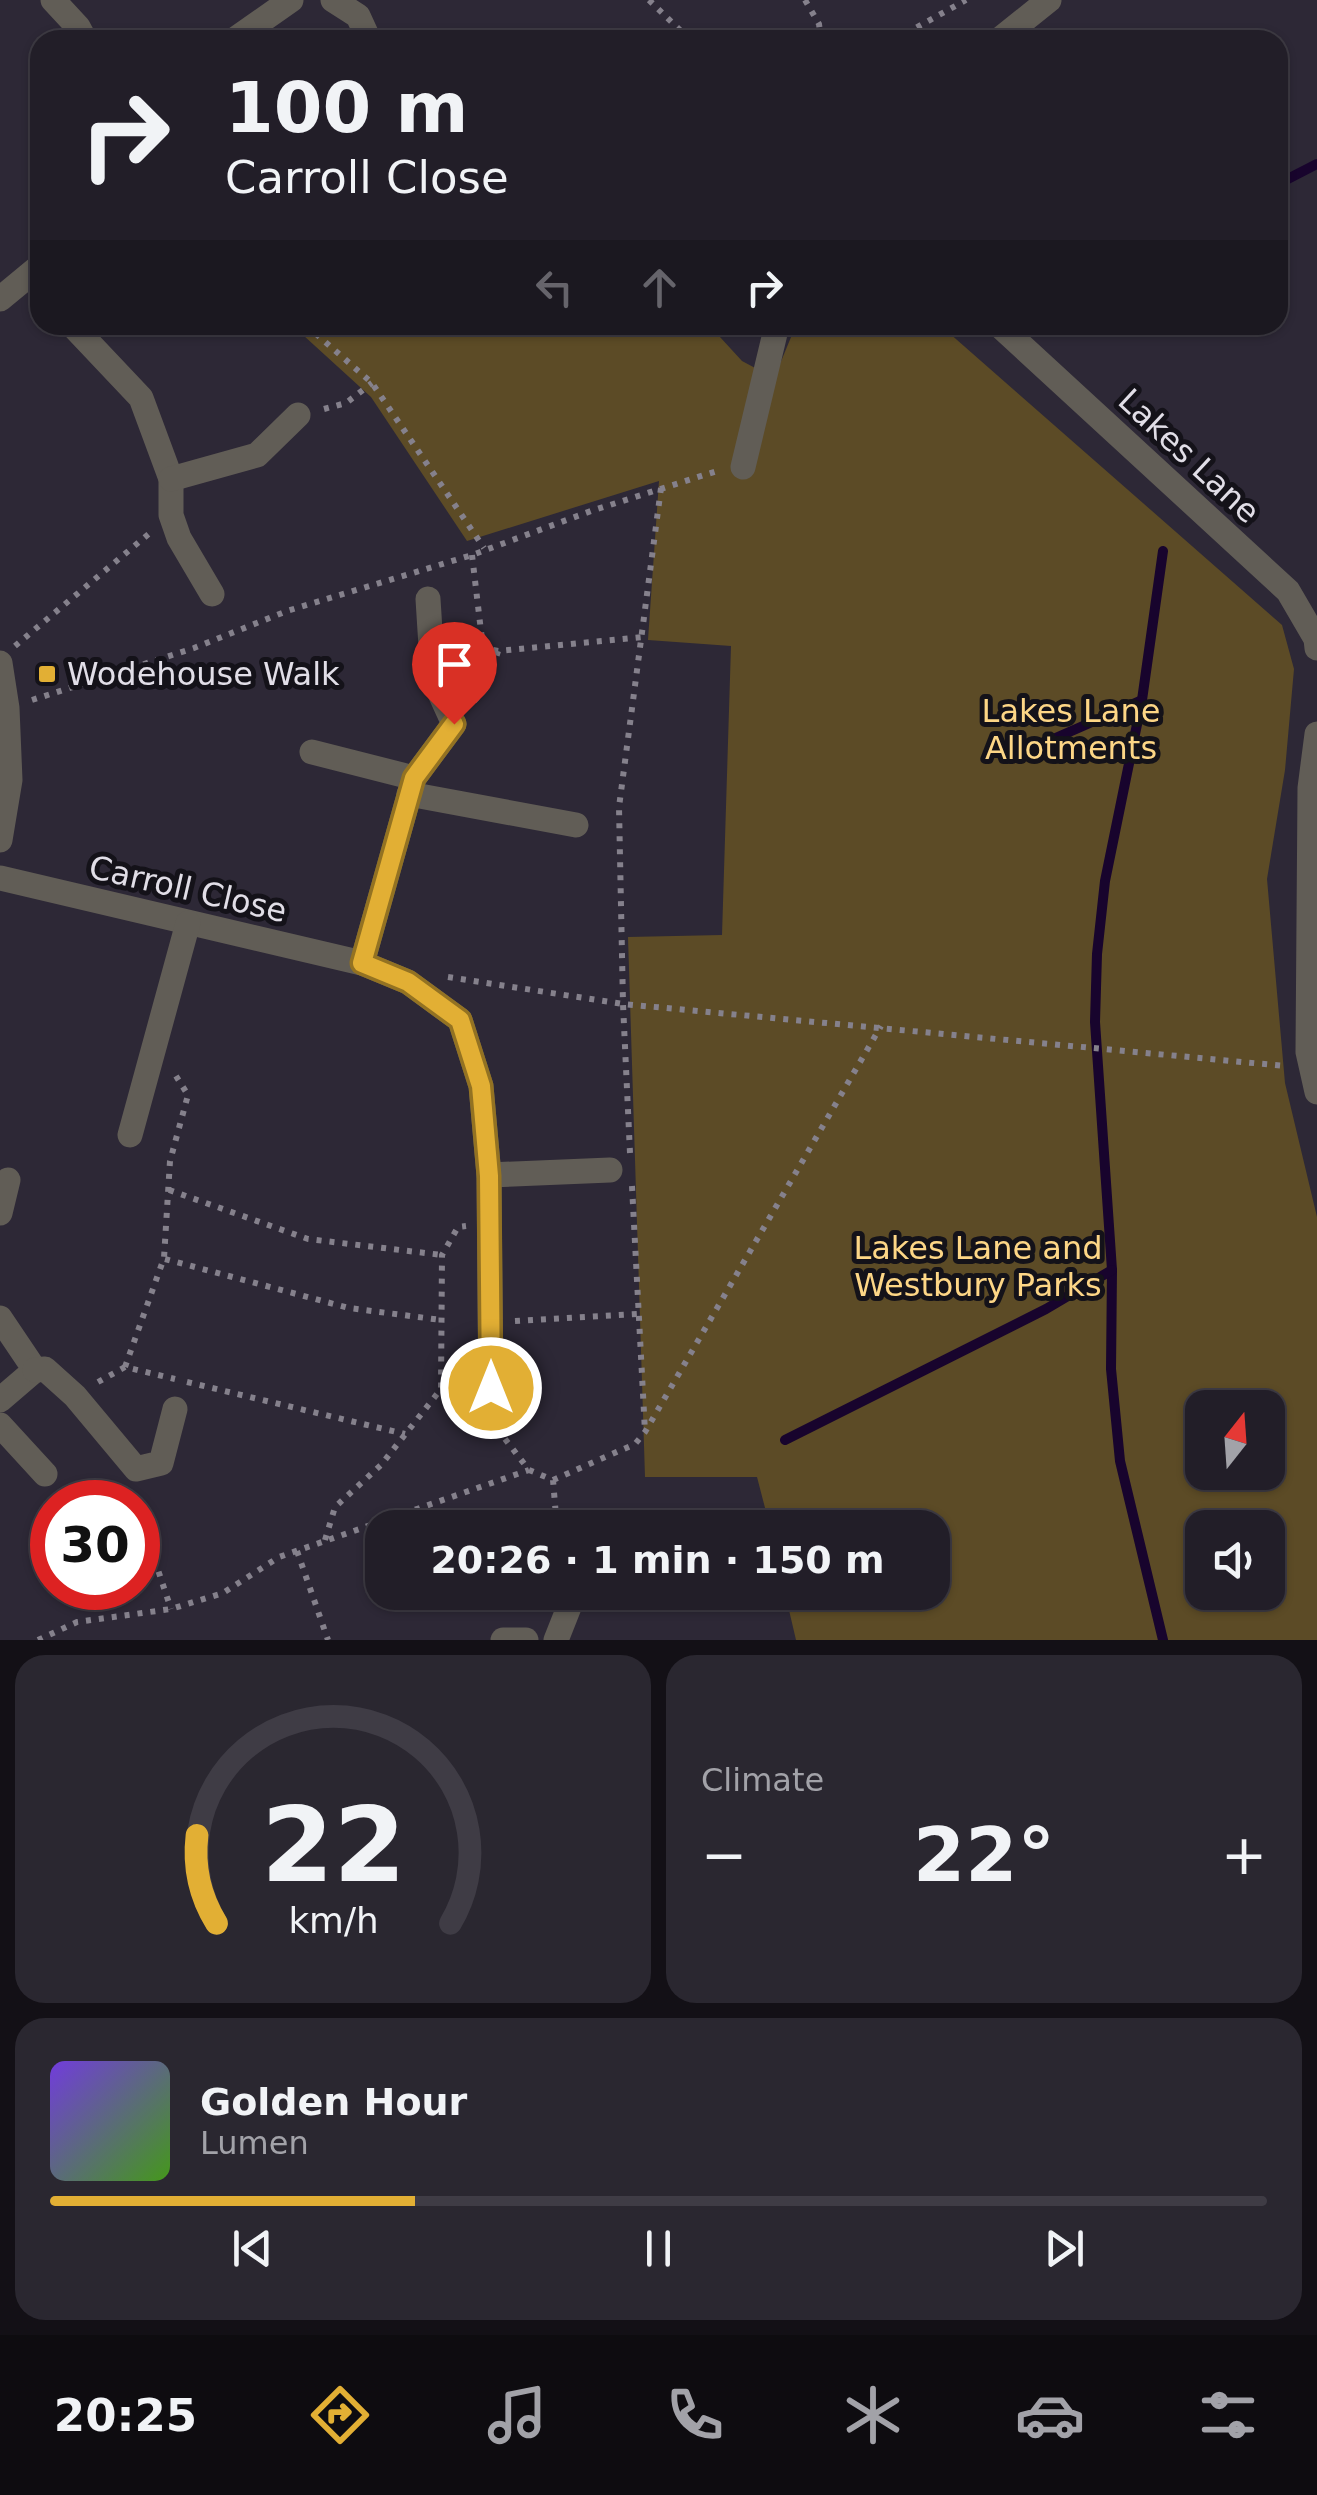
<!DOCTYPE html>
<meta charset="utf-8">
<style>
body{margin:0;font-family:"DejaVu Sans",sans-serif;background:#2a2730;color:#f1f3f6;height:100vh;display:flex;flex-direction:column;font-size:38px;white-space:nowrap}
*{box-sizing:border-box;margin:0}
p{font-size:32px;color:#a2a2a8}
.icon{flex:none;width:55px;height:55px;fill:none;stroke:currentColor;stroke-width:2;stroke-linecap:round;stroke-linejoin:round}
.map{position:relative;height:1640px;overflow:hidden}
.side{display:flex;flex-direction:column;gap:15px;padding:15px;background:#131016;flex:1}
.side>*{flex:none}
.guide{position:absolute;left:30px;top:30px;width:1258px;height:305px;border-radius:30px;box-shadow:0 2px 8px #0004,0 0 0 2px #3f3c45;background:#221e28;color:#f1f3f6;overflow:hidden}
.needle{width:65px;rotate:17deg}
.fabs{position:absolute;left:1185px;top:1390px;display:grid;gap:20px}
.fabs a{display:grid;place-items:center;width:100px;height:100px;border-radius:20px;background:#221e28;box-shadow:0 2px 8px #0004,0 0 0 2px #3f3c45;font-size:50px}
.speed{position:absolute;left:30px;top:1480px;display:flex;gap:20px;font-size:50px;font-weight:700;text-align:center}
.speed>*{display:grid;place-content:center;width:130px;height:130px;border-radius:50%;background:#221e28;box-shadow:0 2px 8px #0004,0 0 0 2px #3f3c45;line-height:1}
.speed .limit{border:15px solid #d22;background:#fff;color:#111}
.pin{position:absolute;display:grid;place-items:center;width:85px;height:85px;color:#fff;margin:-102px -42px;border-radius:50% 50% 50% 0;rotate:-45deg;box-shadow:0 0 10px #0007}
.pin .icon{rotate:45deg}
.me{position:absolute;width:110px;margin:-55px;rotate:0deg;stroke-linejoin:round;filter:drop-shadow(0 0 8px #0008)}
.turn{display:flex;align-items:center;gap:35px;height:210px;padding:0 30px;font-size:45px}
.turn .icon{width:130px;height:130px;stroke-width:2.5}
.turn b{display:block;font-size:70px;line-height:85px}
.lanes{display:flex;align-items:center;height:95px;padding:0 30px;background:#0003;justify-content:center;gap:50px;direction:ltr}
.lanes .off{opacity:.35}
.big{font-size:75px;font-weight:700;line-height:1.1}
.side .tile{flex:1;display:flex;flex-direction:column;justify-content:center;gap:15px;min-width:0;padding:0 35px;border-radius:30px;background:#2a2730}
.side .dial{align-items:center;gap:0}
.dial svg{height:260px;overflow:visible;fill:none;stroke:#3f3c45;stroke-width:7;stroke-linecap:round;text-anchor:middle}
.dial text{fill:#f1f3f6;stroke:none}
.song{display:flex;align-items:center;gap:30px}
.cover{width:120px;height:120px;border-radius:15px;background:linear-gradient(135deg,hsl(260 70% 55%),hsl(100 70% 35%))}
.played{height:10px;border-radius:5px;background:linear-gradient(90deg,#e2af34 30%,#3f3c45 30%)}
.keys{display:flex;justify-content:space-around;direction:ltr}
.heat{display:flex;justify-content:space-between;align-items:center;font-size:55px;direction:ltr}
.side .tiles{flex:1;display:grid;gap:15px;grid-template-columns:1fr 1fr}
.tile:last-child{grid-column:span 2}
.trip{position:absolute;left:365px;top:1510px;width:585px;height:100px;border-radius:30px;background:#221e28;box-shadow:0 2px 8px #0004,0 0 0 2px #3f3c45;font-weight:700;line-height:100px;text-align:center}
.dock{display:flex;height:160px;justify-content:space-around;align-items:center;background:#0e0c10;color:#a2a2a8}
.dock .icon{width:70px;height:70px}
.dock .selected{color:#e2af34}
.dock b{font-size:45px;color:#f1f3f6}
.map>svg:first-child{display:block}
.green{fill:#5c4b26;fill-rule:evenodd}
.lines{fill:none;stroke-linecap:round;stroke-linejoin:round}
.stream{stroke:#18042d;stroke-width:10}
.path{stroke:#85818c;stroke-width:6;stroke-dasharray:5 8;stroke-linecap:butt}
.minor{stroke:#615d56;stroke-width:25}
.route-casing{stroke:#937222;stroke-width:25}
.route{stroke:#e2af34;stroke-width:18}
.poi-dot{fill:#e2af34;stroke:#141219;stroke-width:4}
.labels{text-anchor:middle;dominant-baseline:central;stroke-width:10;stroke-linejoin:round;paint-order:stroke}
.street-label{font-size:32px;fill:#e1dee7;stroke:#141219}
.poi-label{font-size:32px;fill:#e1dee7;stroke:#141219;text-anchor:start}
.park-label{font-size:32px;fill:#fdd686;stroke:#141219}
</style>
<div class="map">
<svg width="1317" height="1640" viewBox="0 0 1317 1640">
<rect width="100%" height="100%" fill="#2d2836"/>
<path class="green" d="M314,325H709L742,361L757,369L768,393L796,325H940L1282,625L1294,669L1285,770L1267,879L1285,1083L1317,1217V1640H796L785,1593L932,1592V1528L770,1527L757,1477H645L628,937L722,935L731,646L648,640L659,481L467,541L371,397L303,335ZM1202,1408H1268V1472H1202ZM1202,1528H1268V1592H1202Z"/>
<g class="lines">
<g class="stream">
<polyline points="1278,184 1317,164"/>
<polyline points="1163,551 1142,700 1105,881 1097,954 1095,1022 1112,1270 1111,1369 1120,1461 1163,1640"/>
<polyline points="1026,751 1142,700"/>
<polyline points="785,1440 1046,1309 1112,1270"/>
</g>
<g class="path">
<polyline points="649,0 690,40"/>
<polyline points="805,0 819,24 821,40"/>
<polyline points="894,40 966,0"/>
<polyline points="306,325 372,383 484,548"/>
<polyline points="324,409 346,403 372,383"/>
<polyline points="472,555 483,648"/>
<polyline points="455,642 498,651"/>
<polyline points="15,646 151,532"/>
<polyline points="32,700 194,648 287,611 472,555 591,511 717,471"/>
<polyline points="474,701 487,687 498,651 643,637"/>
<polyline points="448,977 623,1004 1285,1066"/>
<polyline points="630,1153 623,1004 619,807 661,488"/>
<polyline points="632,1186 645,1432"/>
<polyline points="169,1190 308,1239 442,1255"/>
<polyline points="165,1259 349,1308 441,1320"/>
<polyline points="515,1321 638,1314"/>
<polyline points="125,1367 164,1258 170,1161 188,1095 176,1076"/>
<polyline points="98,1382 125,1367 175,1379"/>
<polyline points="187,1382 405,1434"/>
<polyline points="505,1439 529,1470 553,1480 557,1528"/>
<polyline points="553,1480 635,1444 645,1432 881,1026"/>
<polyline points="138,1510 171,1609"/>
<polyline points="325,1540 335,1507 381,1465 441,1389 442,1255 458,1227 466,1226"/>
<polyline points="297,1551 328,1640"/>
<polyline points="38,1640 77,1622 171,1609 223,1593 279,1557 529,1470"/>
</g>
<g class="minor">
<polyline points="53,0 78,27 85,40"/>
<polyline points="333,0 358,16 369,40"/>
<polyline points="234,40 291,0"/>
<polyline points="999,40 1049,0"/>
<polyline points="0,299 40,266"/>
<polyline points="72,325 141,398 171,479 171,515 179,538 212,594"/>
<polyline points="999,325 1288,591 1316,639 1317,648"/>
<polyline points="743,467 777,325"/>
<polyline points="171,479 257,455 298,415"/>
<polyline points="0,663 7,708 10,780 0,840"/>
<polyline points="1317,734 1310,788 1308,1052 1317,1092"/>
<polyline points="312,752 414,778"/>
<polyline points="409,794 576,825"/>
<polyline points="0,878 362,963 408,982 460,1020 481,1086 489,1175 491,1420"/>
<polyline points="362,963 414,778 454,724 433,678 428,599"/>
<polyline points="130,1135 188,923"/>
<polyline points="489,1175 610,1170"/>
<polyline points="0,1213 8,1180"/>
<polyline points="0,1318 35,1370 0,1400"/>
<polyline points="35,1370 45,1369 75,1396 136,1469 161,1463 175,1409"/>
<polyline points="0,1425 45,1474"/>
<polyline points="503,1640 526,1640"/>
<polyline points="556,1640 575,1592"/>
</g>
</g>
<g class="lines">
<defs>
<polyline id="route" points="454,724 414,778 362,963 408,982 460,1020 481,1086 489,1176 491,1388"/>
</defs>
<use href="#route" class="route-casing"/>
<use href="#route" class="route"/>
</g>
<rect class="poi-dot" x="37" y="664" width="20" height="20" rx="5"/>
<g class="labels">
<g class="street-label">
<text transform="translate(1189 456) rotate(43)">Lakes Lane</text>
<text transform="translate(188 889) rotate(13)">Carroll Close</text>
</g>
<g class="poi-label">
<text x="67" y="674">Wodehouse Walk</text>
</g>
<g class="park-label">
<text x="1071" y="711">Lakes Lane<tspan x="1071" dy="37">Allotments</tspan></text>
<text x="978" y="1248">Lakes Lane and<tspan x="978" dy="37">Westbury Parks</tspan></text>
</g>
</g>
</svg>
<div class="fabs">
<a><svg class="needle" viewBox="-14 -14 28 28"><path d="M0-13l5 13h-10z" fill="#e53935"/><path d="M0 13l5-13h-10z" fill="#a2a2a8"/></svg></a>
<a><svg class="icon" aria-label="sound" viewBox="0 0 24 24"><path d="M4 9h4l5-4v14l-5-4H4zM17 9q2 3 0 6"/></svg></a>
</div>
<div class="speed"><div class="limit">30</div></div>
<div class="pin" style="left:454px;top:724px;background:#d93025"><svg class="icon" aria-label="arrive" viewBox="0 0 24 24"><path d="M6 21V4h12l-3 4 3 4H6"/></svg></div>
<svg class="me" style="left:491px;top:1388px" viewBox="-20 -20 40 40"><circle r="17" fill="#e2af34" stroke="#fff" stroke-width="3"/><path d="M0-11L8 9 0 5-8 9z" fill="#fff"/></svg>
<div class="trip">20:26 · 1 min · 150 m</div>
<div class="guide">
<div class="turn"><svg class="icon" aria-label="right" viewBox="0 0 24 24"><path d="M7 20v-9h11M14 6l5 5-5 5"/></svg><div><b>100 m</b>Carroll Close</div></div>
<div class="lanes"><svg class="icon off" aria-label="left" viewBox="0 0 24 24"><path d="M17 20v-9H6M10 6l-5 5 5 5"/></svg><svg class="icon off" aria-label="ahead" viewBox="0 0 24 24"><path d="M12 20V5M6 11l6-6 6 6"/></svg><svg class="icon" aria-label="right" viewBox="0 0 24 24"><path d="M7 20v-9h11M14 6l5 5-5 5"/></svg></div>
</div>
</div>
<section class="side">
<div class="tiles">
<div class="tile dial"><svg viewBox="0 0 100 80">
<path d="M14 69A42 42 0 1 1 86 69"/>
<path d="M14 69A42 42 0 0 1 8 42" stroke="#e2af34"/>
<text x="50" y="56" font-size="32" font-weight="700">22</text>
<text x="50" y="72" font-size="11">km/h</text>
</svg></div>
<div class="tile"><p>Climate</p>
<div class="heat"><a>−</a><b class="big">22°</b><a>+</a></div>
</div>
<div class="tile">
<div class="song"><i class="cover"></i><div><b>Golden Hour</b><p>Lumen</p></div></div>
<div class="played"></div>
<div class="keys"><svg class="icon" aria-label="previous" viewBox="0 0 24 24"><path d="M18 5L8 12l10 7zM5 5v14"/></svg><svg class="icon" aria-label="pause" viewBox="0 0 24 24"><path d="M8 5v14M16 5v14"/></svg><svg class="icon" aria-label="next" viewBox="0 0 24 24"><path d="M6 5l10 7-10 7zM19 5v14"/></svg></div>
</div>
</div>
</section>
<nav class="dock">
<b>20:25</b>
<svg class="icon selected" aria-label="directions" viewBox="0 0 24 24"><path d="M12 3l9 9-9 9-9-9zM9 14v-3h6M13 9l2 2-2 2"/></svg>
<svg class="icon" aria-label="music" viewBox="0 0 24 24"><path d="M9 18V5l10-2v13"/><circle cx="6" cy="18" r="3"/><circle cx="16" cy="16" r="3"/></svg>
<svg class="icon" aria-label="phone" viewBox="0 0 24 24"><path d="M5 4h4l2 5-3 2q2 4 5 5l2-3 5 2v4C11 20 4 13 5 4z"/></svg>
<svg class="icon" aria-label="climate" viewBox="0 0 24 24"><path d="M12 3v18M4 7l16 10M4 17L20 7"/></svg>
<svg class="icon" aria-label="car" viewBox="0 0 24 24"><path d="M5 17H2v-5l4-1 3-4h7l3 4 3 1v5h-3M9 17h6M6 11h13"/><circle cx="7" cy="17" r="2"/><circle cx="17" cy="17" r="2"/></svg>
<svg class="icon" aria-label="filters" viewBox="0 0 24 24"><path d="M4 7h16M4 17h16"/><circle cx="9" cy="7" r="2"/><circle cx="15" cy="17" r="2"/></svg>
</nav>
